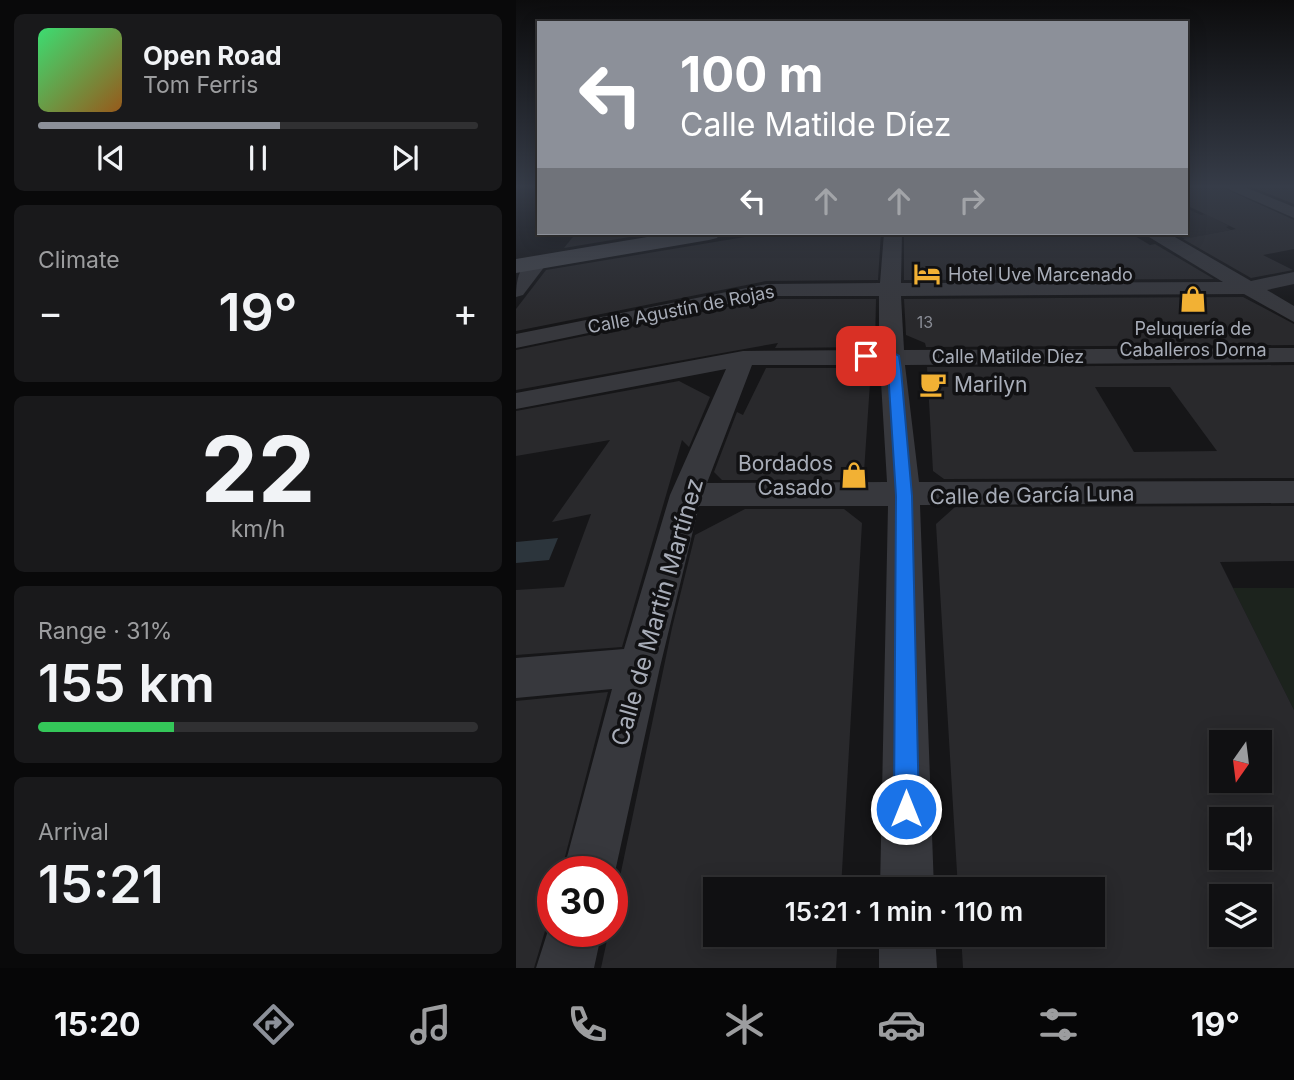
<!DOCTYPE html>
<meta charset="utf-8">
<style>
body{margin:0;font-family:Inter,sans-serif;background:#19191b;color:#f1f3f6;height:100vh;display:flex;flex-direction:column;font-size:26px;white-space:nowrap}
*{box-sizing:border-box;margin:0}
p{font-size:23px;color:#9c9d9f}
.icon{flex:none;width:38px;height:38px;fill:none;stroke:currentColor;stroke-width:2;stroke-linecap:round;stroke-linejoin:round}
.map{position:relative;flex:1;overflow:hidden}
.side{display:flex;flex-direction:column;gap:14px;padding:14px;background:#09090a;width:516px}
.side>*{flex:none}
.hud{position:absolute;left:21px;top:21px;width:651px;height:214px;border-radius:0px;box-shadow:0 4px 18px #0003,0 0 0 2px #303032;background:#8c9099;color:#fff;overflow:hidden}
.needle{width:46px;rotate:194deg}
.controls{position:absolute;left:693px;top:730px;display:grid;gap:14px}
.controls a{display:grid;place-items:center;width:63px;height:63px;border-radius:0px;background:#101012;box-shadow:0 4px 18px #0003,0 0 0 2px #303032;font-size:35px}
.speed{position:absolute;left:21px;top:856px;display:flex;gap:14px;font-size:35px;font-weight:700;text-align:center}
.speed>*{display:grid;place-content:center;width:91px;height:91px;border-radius:50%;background:#101012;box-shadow:0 4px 18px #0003,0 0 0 2px #303032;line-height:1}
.speed .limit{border:10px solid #d22;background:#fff;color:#111}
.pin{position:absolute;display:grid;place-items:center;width:60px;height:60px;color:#fff;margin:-30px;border-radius:14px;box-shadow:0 4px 10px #0006}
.me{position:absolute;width:77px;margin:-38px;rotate:0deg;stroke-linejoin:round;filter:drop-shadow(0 0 5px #0008)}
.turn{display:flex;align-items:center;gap:24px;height:147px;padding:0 28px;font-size:32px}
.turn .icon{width:91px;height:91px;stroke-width:2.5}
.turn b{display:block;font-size:49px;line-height:60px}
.lanes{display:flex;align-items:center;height:66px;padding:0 28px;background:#0003;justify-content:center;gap:35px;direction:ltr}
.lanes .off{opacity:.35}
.big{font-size:52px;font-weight:600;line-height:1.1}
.side .widget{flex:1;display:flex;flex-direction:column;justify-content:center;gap:10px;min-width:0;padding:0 24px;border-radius:10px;background:#19191b}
.side .dial{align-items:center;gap:0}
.dial b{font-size:91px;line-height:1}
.song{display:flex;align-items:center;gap:21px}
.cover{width:84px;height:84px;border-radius:10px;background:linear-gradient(135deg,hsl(140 70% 55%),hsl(30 70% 35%))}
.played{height:7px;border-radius:4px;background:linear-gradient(90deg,#8c9099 55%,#303032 55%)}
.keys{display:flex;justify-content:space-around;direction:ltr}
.heat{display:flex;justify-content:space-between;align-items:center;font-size:38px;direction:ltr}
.charge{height:10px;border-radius:5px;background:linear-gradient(90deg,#34c759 31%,#303032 0)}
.trip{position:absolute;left:187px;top:877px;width:402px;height:70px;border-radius:0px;background:#101012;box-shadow:0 4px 18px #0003,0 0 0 2px #303032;font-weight:600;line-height:70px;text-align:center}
.tab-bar{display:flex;height:112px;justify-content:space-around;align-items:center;background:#060607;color:#9c9d9f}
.tab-bar .icon{width:49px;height:49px}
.tab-bar .current{color:#8c9099}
.tab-bar b{font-size:32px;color:#f1f3f6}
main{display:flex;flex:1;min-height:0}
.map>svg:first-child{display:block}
.built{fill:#222225}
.green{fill:#1c231d}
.water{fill:#2c353c}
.building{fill:#29292c;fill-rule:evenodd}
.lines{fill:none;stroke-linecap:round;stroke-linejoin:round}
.street{fill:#37383d;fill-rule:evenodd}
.secondary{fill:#45474d;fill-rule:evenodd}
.route{fill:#1a73e8;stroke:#114b97;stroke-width:2}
.labels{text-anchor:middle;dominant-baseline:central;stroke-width:7;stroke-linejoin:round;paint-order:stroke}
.far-number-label{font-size:16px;fill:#888b94}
.far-poi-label{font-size:18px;fill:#a8adb8;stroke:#111113;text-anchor:start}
.far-street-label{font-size:18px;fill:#a8adb8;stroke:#111113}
.poi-label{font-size:21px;fill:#a8adb8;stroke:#111113;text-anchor:start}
.street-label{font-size:21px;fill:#a8adb8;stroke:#111113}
.near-street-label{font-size:24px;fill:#a8adb8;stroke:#111113}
</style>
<main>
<section class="side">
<div class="widget">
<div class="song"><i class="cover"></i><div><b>Open Road</b><p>Tom Ferris</p></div></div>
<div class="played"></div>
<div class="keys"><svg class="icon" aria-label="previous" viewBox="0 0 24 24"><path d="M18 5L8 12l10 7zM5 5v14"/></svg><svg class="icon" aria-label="pause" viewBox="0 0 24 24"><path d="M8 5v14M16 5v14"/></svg><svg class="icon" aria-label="next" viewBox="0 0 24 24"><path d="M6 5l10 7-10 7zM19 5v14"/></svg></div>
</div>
<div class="widget"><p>Climate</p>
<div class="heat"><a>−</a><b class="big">19°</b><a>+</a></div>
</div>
<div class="widget dial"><b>22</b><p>km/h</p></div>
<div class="widget"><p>Range · 31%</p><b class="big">155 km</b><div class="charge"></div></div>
<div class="widget"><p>Arrival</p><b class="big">15:21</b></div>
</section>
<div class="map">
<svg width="778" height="968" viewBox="0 0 778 968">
<rect width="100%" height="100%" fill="#161618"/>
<polygon class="built" points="670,208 685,215 690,214 713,226 710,227 715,230 669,239 658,233 670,233"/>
<polygon class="green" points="717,588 778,588 778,710"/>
<polygon class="water" points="42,538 33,560 0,563 0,542"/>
<g class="building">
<polygon points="670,186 703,186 778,220 778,249 747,255 777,270 735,278 667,239 720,229 670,205"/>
<polygon points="733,186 778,186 778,204"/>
<polygon points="60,233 113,233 114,237 48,248"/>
<polygon points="253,233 365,233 362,280 250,281 0,331 0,309 30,270"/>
<polygon points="388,233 614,233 634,245 639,244 698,279 388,280"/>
<polygon points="727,297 778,324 778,345 410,347 409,343 390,335 388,299"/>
<polygon points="251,299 360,299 359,347 259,348 262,343 0,390 0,350"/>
<path d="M778,365V478L428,479L417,471L411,367ZM579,387H654L701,451L618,452Z"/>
<polygon points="250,368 355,368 348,472 337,480 206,480 198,472 221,412 227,415"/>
<polygon points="163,381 194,397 173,447 166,440 106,647 0,655 0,590 48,587 75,514 36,522 94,440 0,456 0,411"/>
<path d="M778,506V561L704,562L778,710V968H447L445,934H578V889H442L420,524L439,507ZM705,742H744V780H705ZM705,819H744V858H705ZM705,896H744V934H705Z"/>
<polygon points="229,509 328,509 346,523 325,889 200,889 200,934 322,934 320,968 85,968 93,931 96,931 96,915 156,628 179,535"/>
<polygon points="92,692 45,872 37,872 37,904 18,968 0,968 0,701"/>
</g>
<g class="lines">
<g class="street">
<polygon points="705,186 726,186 778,207 778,218"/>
<path d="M368,233H386L385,283L707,282L633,237L630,233H652L735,281L778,272V284L751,290L778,306V322L728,294L385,296L388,350L778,348V362L389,365L403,482L778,481V503L404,505L418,889H364L372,506H183L144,667L99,872L96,879V872H47L96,689L0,698V658L108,649L154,495L210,369L0,409V393L227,351L363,350V296H251L0,348V334L251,284L364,283ZM236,365H364L371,482L191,483Z"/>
<path d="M22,256L32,262L7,295L0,297C0,281 3,261 22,256Z"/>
<polygon points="37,915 37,931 86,931 78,968 20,968"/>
<polygon points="363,934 419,934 421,968 363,968"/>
</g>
<polygon class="secondary" points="155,233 204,233 201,238 193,240 0,273 0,259"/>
</g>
<linearGradient id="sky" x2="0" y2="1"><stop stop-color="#0c0c0d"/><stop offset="0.58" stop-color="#363c48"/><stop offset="1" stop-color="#363c48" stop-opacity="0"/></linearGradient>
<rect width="778" height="321" fill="url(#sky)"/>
<polygon class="route" points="376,352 383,356 385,370 396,496 403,809 399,817 390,821 382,817 378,809 380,496 372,370 371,360 350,360 343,356 350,353"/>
<defs>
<symbol id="hotel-bare" viewBox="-9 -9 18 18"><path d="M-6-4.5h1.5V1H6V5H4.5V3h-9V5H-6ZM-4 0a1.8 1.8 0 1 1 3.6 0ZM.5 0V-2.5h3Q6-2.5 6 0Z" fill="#f2b134" stroke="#111113" stroke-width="2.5" paint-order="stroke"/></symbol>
<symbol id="shop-bare" viewBox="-9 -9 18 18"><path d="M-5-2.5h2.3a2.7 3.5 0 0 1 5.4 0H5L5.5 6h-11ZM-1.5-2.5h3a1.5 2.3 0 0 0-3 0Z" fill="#f2b134" stroke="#111113" stroke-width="2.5" paint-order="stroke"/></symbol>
<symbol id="cafe-bare" viewBox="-9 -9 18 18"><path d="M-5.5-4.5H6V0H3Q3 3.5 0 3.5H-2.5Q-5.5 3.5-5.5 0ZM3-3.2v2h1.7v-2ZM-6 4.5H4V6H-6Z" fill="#f2b134" stroke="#111113" stroke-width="2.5" paint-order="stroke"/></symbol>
</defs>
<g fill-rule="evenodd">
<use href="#hotel-bare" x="392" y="255" width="38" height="38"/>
<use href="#shop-bare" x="658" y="280" width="38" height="38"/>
<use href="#cafe-bare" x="398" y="365" width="38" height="38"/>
<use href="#shop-bare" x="319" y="456" width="38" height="38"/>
</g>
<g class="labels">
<g class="far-number-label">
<text x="409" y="322">13</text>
</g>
<g class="far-poi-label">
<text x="432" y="274">Hotel Uve Marcenado</text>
<text x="677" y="328" text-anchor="middle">Peluquería de<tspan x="677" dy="21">Caballeros Dorna</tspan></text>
</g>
<g class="far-street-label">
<text transform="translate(165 309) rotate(-11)">Calle Agustín de Rojas</text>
<text x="492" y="356">Calle Matilde Díez</text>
</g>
<g class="poi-label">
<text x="438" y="384">Marilyn</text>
<text x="317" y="463" text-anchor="end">Bordados<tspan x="317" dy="24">Casado</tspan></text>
</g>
<g class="street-label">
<text transform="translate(516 495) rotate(-1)">Calle de García Luna</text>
</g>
<g class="near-street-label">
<text transform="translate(141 612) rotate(-74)">Calle de Martín Martínez</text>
</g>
</g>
</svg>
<div class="controls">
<a><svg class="needle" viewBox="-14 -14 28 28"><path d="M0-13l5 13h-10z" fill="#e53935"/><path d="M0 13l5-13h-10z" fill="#9c9d9f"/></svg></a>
<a><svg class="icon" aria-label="sound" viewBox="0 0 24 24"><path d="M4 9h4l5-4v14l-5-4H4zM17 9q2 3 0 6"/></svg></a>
<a><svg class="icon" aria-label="layers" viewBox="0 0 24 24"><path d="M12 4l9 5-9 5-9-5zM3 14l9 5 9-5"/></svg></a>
</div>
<div class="speed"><div class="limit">30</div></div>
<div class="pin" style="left:350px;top:356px;background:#d93025"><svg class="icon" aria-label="arrive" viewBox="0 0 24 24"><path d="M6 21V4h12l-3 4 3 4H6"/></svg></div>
<svg class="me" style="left:390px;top:809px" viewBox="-20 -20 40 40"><circle r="17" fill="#1a73e8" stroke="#fff" stroke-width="3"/><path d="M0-11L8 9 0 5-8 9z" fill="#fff"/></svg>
<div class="trip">15:21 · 1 min · 110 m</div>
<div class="hud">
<div class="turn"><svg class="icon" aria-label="left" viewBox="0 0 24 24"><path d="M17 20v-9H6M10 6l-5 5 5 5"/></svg><div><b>100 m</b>Calle Matilde Díez</div></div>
<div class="lanes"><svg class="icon" aria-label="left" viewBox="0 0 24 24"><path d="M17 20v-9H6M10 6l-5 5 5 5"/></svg><svg class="icon off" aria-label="ahead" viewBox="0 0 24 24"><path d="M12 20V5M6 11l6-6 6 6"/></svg><svg class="icon off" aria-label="ahead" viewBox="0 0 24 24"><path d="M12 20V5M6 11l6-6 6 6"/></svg><svg class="icon off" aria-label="right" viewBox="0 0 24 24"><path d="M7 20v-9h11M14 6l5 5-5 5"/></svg></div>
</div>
</div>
</main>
<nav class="tab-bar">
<b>15:20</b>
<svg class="icon current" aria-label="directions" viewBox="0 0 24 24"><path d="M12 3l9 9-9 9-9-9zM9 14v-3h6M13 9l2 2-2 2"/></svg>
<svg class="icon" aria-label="music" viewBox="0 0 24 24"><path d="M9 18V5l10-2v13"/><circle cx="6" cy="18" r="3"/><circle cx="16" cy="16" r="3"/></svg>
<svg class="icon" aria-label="phone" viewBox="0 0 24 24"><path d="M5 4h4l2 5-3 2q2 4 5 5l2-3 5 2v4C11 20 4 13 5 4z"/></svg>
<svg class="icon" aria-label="climate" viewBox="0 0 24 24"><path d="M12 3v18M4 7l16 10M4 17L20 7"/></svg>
<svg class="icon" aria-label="car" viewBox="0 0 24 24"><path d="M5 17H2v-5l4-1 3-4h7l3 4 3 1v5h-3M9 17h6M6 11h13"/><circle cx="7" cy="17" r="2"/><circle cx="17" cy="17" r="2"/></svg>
<svg class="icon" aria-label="filters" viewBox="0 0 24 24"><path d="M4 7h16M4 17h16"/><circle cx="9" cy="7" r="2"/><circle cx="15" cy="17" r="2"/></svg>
<b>19°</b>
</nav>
